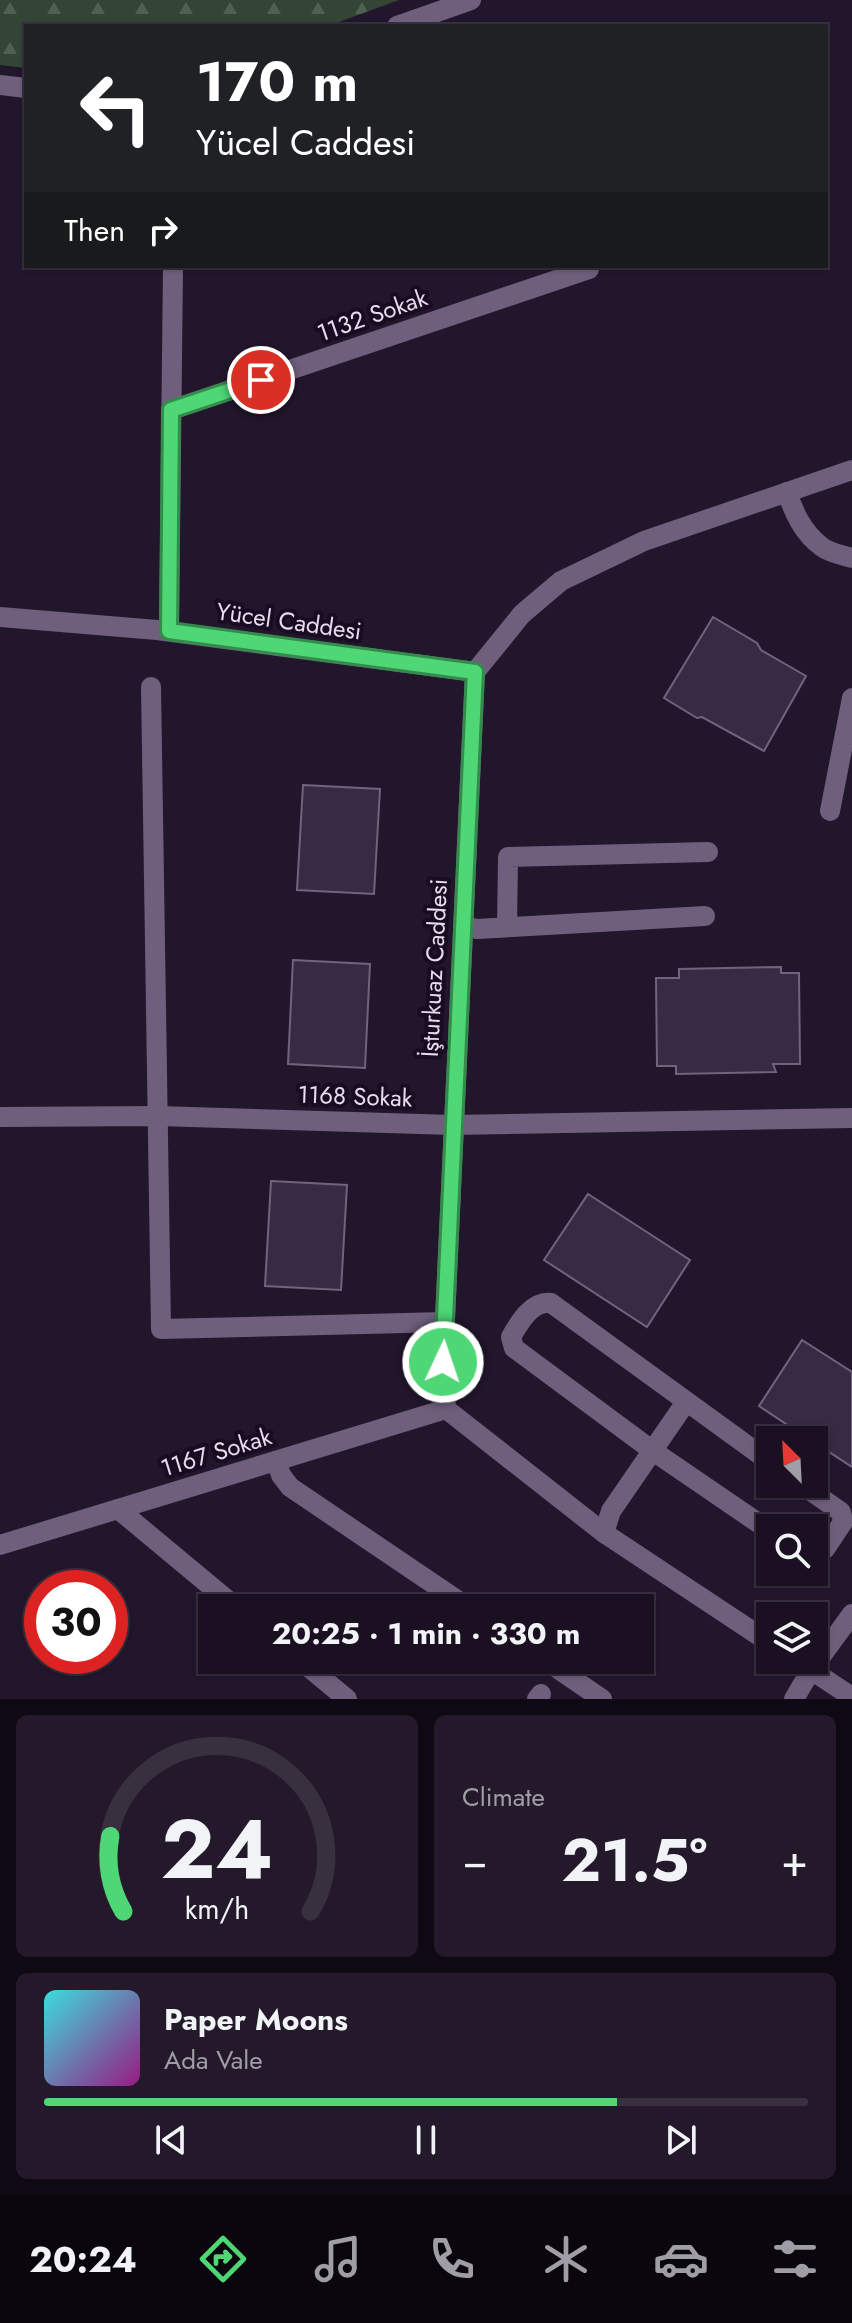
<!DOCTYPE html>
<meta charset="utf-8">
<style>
body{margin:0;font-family:Jost,sans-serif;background:#23192a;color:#f1f3f6;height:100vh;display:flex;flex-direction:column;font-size:30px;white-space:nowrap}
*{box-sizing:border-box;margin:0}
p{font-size:26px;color:#9f9da5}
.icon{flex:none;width:44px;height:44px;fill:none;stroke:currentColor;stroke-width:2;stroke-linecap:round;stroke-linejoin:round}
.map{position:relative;height:1699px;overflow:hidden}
.sheet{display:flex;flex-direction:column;gap:16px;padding:16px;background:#0e0912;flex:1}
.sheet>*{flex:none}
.top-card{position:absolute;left:24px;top:24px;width:804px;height:244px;border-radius:0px;box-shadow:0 2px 6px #0004,0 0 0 2px #38303f;background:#202124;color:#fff;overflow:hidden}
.needle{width:52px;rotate:336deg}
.controls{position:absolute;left:756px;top:1426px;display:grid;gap:16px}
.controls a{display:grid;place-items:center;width:72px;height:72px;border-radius:0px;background:#1a1021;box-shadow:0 2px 6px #0004,0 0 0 2px #38303f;font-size:40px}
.speed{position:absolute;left:24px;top:1570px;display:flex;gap:16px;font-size:40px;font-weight:700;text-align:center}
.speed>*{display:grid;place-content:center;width:104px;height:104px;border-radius:50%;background:#1a1021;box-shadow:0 2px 6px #0004,0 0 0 2px #38303f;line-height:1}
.speed .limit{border:12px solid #d22;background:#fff;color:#111}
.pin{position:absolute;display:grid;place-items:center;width:68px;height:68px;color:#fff;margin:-34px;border:4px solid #fff;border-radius:50%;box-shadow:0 2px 8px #0007}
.me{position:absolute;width:88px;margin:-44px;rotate:3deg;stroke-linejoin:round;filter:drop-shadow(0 0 6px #0008)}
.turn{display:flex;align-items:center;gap:28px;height:168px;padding:0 40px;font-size:36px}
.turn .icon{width:104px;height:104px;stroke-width:2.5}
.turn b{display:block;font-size:56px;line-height:68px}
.then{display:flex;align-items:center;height:76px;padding:0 40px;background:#0003;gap:16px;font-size:30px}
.big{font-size:60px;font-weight:700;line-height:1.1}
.sheet .tile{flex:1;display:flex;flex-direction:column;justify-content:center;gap:12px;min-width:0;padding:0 28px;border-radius:12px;background:#23192a}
.sheet .dial{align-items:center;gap:0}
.dial svg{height:208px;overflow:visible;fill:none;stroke:#38303f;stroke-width:7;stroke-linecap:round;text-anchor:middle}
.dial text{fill:#f1f3f6;stroke:none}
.song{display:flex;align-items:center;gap:24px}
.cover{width:96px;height:96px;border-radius:12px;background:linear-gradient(135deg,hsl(180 70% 55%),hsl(310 70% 35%))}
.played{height:8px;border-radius:4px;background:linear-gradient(90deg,#4fd675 75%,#38303f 75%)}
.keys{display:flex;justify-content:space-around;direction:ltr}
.heat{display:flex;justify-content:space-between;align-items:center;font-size:44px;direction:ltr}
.sheet .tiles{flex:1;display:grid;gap:16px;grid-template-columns:1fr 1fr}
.tile:last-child{grid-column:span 2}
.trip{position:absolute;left:198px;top:1594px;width:456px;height:80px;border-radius:0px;background:#1a1021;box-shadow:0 2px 6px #0004,0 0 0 2px #38303f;font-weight:700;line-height:80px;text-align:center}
.tab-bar{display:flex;height:128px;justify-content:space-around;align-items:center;background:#0a060d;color:#9f9da5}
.tab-bar .icon{width:56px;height:56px}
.tab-bar .selected{color:#4fd675}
.tab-bar b{font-size:36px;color:#f1f3f6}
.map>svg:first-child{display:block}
.forest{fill:url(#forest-firs)}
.building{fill:#372a42;stroke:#71637e;stroke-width:2}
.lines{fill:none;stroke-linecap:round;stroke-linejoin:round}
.minor{stroke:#6f5f7d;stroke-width:20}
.route-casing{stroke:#338b4c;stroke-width:20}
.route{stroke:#4fd675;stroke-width:14}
.labels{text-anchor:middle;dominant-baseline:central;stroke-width:8;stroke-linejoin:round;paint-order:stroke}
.street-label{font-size:24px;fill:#e5ddec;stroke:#190c22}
</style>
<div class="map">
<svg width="852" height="1699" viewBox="0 0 852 1699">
<defs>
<pattern id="forest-firs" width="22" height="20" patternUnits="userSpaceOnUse" patternTransform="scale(2)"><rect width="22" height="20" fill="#334636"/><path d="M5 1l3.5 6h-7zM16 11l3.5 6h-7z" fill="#506053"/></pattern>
</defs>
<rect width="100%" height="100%" fill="#22162c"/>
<polygon class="forest" points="0,0 399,0 328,26 26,26 26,68 0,65"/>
<g class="building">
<polygon points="713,617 757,643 761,650 806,676 764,751 702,717 697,718 664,698"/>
<polygon points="303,785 380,789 374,894 297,890"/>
<polygon points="293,960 370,964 365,1068 288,1064"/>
<polygon points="781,967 781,973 799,973 800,1064 773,1064 776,1072 676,1074 676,1066 657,1066 656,978 679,978 679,969"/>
<polygon points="271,1181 347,1185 341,1290 265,1286"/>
<polygon points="588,1194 690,1260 647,1327 544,1260"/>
<polygon points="802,1340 852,1372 852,1467 814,1442 814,1440 810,1440 759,1406"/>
</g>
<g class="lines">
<g class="minor">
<polyline points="397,26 471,0"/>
<polyline points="0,85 26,88"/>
<polyline points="171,410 589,269"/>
<path d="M787,492C794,513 803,533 822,547C830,553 842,555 852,558"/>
<polyline points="0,617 157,630 475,672"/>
<polyline points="169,631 173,266"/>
<polyline points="475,672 522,614 561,581 644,541 852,470"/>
<polyline points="151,687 161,1329 445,1322"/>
<polyline points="830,811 852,698"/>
<polyline points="463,926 477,929 705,916"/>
<polyline points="507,927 508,857 708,852"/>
<polyline points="0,1117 158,1116 453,1125 852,1118"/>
<polyline points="446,1409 443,1362 475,672"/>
<polyline points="446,1409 604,1533 770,1643"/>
<polyline points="276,1461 281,1475 290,1487 469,1608"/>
<path d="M770,1462L551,1303C532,1301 520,1321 511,1337L514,1348L653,1451L770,1531"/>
<polyline points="801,1484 841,1512 843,1522 825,1549 814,1556"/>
<polyline points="118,1509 237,1608"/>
<polyline points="604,1533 611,1511 686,1402"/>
<polyline points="0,1545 446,1409"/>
<polyline points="300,1660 347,1699"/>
<polyline points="545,1660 602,1699"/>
<polyline points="796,1660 852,1697"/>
<polyline points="537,1699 541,1694"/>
<polyline points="794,1699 811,1670 852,1614"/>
</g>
</g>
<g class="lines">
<defs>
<polyline id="route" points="261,380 171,410 169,631 475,672 443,1362"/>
</defs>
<use href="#route" class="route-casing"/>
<use href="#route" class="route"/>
</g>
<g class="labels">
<g class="street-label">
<text transform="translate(372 315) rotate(-19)">1132 Sokak</text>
<text transform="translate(289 621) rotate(8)">Yücel Caddesi</text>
<text transform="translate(434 968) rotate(-87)">İşturkuaz Caddesi</text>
<text transform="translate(355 1096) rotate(2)">1168 Sokak</text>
<text transform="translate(216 1452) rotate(-17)">1167 Sokak</text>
</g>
</g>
</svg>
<div class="controls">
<a><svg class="needle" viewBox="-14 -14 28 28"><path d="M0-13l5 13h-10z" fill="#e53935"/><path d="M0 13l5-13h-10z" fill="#9f9da5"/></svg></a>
<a><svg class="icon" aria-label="search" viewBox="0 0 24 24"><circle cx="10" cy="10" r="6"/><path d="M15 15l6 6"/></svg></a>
<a><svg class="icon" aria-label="layers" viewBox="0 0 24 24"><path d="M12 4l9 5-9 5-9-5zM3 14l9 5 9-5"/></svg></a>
</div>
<div class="speed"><div class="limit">30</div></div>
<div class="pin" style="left:261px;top:380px;background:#d93025"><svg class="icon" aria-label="arrive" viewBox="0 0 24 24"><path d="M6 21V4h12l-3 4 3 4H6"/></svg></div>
<svg class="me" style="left:443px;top:1362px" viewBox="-20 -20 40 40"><circle r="17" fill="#4fd675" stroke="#fff" stroke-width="3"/><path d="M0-11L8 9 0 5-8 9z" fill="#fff"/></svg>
<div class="trip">20:25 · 1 min · 330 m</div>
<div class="top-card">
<div class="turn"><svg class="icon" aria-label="left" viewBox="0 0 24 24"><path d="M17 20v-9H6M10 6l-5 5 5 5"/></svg><div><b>170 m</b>Yücel Caddesi</div></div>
<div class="then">Then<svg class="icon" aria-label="right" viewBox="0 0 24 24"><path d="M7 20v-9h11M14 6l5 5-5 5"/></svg></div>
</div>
</div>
<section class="sheet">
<div class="tiles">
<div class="tile dial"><svg viewBox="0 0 100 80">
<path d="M14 69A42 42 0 1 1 86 69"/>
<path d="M14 69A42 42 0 0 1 9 40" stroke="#4fd675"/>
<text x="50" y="56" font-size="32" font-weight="700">24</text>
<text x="50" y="72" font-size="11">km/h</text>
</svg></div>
<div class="tile"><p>Climate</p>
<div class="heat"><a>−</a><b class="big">21.5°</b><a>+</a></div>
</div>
<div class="tile">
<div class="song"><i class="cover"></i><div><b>Paper Moons</b><p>Ada Vale</p></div></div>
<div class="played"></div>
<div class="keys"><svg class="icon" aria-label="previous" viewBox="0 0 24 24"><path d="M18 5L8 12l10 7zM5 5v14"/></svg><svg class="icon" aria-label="pause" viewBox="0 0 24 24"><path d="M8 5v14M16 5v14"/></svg><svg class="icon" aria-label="next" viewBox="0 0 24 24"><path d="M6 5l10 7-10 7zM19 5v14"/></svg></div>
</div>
</div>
</section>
<nav class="tab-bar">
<b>20:24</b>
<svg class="icon selected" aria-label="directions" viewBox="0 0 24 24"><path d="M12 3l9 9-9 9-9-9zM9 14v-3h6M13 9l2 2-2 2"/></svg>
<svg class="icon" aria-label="music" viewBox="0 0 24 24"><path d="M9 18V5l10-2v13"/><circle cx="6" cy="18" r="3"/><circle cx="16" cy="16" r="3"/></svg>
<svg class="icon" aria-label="phone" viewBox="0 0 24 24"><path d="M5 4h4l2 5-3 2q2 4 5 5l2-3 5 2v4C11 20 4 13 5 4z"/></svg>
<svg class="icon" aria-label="climate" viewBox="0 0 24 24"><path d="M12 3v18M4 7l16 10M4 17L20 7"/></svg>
<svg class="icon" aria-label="car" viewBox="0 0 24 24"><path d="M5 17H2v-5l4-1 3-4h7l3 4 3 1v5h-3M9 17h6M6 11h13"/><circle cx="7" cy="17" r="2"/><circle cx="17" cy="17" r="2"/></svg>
<svg class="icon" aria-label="filters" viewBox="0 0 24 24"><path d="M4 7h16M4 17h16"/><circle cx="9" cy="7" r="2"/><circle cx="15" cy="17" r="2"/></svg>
</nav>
